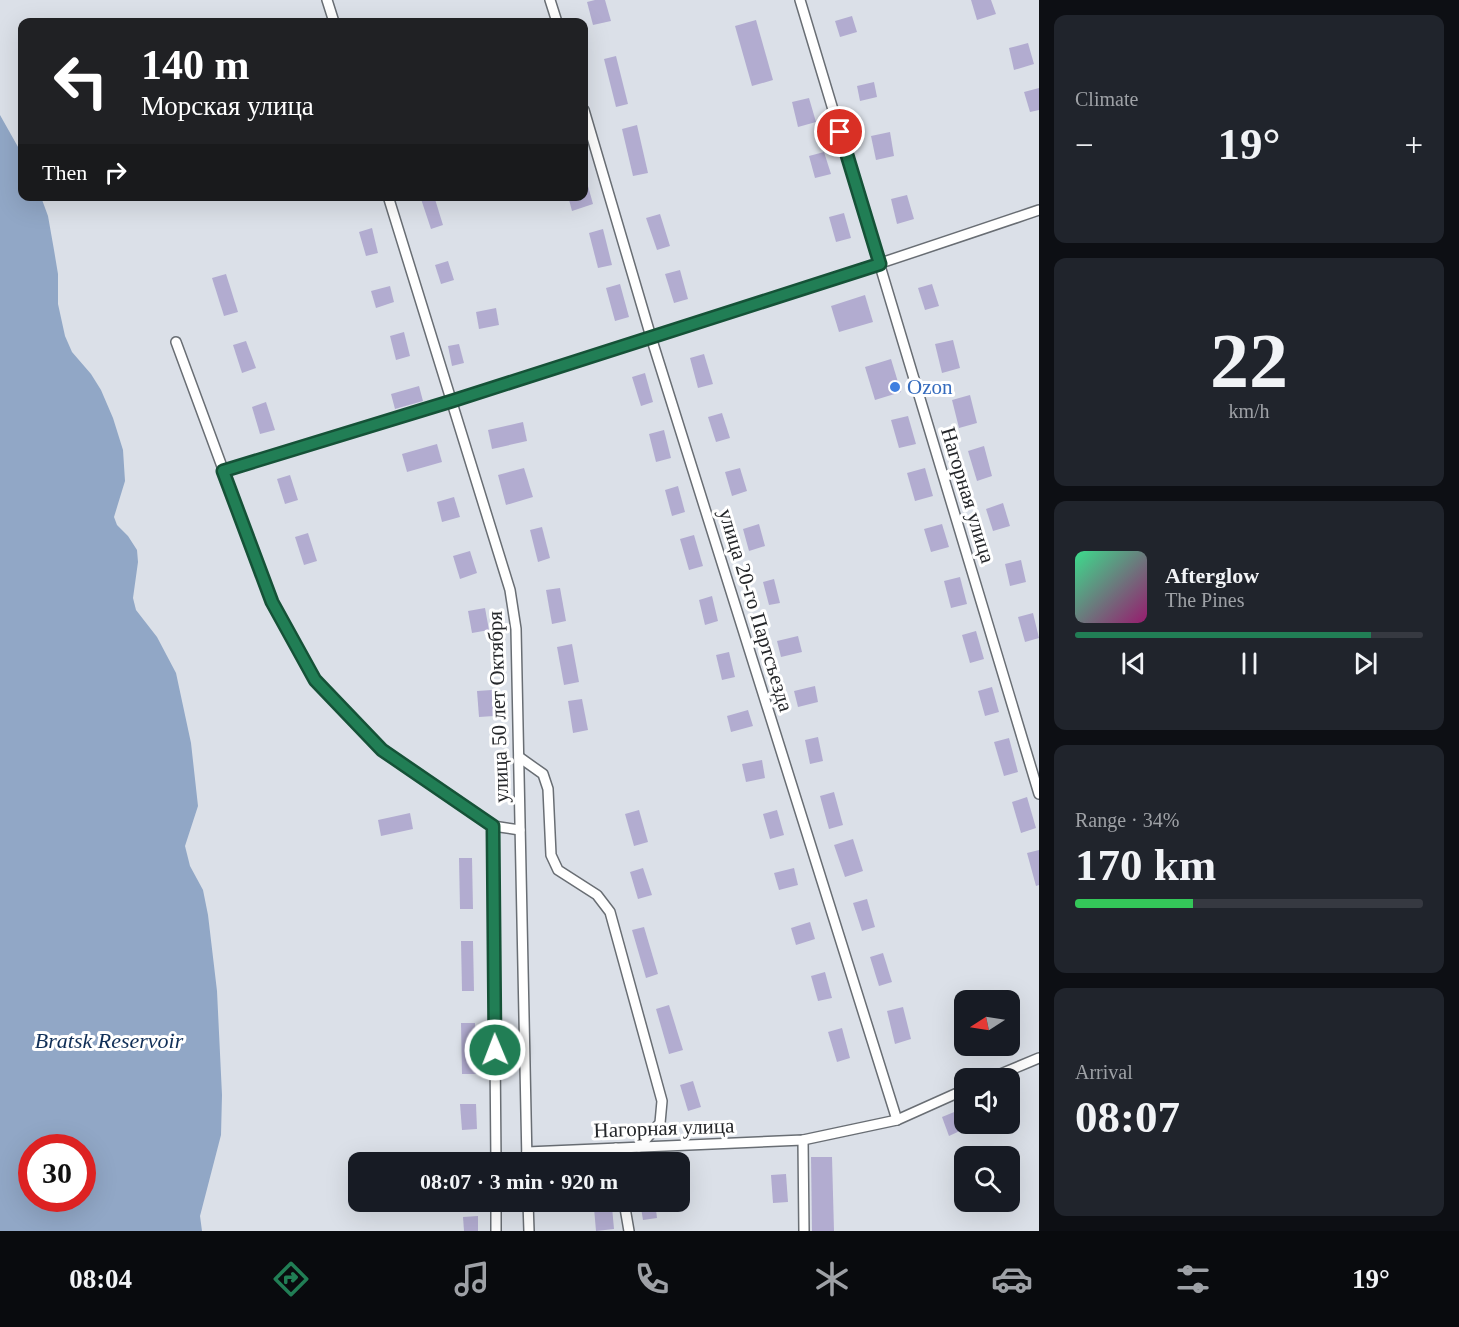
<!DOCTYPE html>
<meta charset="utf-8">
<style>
body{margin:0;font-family:"Times New Roman",serif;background:#20242c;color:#f1f3f6;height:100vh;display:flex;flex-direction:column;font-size:22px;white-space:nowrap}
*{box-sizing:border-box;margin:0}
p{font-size:20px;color:#9ea1a6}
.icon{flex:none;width:33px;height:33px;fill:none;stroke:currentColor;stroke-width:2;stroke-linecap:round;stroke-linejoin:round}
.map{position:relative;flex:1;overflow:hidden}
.sheet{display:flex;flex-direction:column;gap:15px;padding:15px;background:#0d0f14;width:420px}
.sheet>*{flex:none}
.guide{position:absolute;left:18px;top:18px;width:570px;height:183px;border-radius:12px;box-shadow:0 6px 24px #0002;background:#202124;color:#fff;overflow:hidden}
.needle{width:39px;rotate:258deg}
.controls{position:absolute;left:954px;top:990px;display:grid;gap:12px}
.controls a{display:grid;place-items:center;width:66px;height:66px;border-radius:12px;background:#171b24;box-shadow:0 6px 24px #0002;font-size:30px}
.speed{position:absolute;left:18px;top:1134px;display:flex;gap:12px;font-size:30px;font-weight:700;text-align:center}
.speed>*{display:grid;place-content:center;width:78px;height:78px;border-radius:50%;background:#171b24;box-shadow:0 6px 24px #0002;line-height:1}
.speed .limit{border:9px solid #d22;background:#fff;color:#111}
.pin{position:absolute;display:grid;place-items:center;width:51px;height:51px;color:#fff;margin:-26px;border:3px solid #fff;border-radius:50%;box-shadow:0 2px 6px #0007}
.me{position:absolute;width:66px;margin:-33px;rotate:359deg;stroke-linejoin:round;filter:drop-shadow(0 0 4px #0008)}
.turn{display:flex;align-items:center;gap:21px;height:126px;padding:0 24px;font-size:27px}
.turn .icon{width:78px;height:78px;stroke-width:2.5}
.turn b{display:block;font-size:42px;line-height:51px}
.then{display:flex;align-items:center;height:57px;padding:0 24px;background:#0003;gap:12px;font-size:22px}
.big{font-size:45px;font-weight:700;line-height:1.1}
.sheet .card{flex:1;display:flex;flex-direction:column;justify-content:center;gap:9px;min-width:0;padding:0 21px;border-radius:12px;background:#20242c}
.sheet .dial{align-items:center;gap:0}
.dial b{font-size:78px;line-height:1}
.song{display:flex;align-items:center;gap:18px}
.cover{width:72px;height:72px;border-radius:9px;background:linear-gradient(135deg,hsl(150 70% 55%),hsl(320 70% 35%))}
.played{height:6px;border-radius:3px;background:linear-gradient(90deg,#217e55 85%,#363941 85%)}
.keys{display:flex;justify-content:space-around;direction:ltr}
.heat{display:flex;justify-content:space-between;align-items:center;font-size:33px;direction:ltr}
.charge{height:9px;border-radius:4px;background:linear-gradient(90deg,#34c759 34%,#363941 0)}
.trip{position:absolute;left:348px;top:1152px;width:342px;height:60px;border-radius:12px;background:#171b24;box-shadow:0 6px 24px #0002;font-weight:700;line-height:60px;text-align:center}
.dock{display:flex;height:96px;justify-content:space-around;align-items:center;background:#090b0e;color:#9ea1a6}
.dock .icon{width:42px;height:42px}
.dock .active{color:#217e55}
.dock b{font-size:27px;color:#f1f3f6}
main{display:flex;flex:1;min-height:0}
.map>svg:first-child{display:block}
.water{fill:#91a7c6;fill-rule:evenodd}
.building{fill:#b2acd0}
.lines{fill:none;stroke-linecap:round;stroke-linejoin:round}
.minor-casing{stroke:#696e74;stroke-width:12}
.minor{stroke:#fff;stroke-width:9}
.route-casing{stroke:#155237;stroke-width:15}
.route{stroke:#217e55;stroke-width:10}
.shop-dot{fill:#3f7fe0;stroke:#fff;stroke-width:2}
.labels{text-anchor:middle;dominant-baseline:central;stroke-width:6;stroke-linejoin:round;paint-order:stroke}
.shop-label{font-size:21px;fill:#366cbe;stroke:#fff;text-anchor:start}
.street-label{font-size:21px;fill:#25272a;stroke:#fff}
.water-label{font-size:22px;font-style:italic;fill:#102f57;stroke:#fff}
</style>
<main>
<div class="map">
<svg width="1039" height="1231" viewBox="0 0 1039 1231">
<rect width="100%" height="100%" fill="#dbe0e8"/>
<path class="water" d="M0,115L22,154V196L41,197L48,216L54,250L58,274V304L65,336L72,352L91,374L101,390L113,418L123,450L125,481L114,517L117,525L128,536L137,550L138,562L133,598L136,610L157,637L176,673L191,743L198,806L185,846L190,866L203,890L208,915L217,991L222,1095L221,1135L200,1216L202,1231H0ZM32,1148H82V1198H32Z"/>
<g class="building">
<polygon points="595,0 605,0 611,21 593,25 587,2"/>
<polygon points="971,0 991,0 996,14 977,20"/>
<polygon points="852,16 857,32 840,37 835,21"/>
<polygon points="756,20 773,80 752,86 735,26"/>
<polygon points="1028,43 1034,64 1014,70 1009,48"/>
<polygon points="616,56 628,104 616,107 604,59"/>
<polygon points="874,82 877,97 860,101 857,86"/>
<polygon points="1039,88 1039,110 1030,112 1024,92"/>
<polygon points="809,98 816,122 798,127 792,102"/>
<polygon points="637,125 648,173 633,176 622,129"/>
<polygon points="890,132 894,156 876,160 871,136"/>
<polygon points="824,152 831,174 815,178 809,156"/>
<polygon points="584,179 586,179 593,204 572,211 568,196 584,196"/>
<polygon points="907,195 914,219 897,224 891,199"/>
<polygon points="420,196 434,196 443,225 431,229"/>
<polygon points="844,213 851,238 836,242 829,217"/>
<polygon points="660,214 670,246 657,250 646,218"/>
<polygon points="372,228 378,253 366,256 359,232"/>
<polygon points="603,229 612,265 598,268 589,233"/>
<polygon points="448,261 454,280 441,284 435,265"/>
<polygon points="680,270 688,299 674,303 665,274"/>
<polygon points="226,274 238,312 224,316 212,278"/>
<polygon points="620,284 629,317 615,321 606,288"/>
<polygon points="932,284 939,306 925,310 918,288"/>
<polygon points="390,286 394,302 376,308 371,291"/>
<polygon points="865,295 873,322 839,332 831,306"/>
<polygon points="496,308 499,325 479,329 476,312"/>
<polygon points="404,332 410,356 396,360 390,336"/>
<polygon points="953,340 960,368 942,373 935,344"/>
<polygon points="246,341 256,368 242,373 233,345"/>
<polygon points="459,344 464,363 452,366 448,346"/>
<polygon points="704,354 713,384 698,388 690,358"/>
<polygon points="891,359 901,392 875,400 865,367"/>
<polygon points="645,373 653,402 641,406 632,377"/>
<polygon points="419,386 423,401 395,409 391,394"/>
<polygon points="970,395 977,423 959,428 952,400"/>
<polygon points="266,402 275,430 260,434 252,407"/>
<polygon points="722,413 730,438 716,442 708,417"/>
<polygon points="908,416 916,444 899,448 891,420"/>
<polygon points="523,422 527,441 492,449 488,430"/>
<polygon points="664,430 671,458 656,462 649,434"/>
<polygon points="437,444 442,462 407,472 402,454"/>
<polygon points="984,446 992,476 977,481 968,451"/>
<polygon points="524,468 533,497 506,505 498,475"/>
<polygon points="740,468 747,491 732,496 725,472"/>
<polygon points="925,468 933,496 915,501 907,473"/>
<polygon points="290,475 298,500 285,504 277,479"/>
<polygon points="678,486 685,512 672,516 665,490"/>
<polygon points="454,497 460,517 442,522 437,502"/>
<polygon points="1003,503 1010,526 993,531 986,509"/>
<polygon points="759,524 765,546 749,551 743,529"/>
<polygon points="942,524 949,547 931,552 924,529"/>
<polygon points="542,527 550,558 538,562 530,530"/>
<polygon points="308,533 317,561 304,565 295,537"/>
<polygon points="694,535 703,566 689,570 680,539"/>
<polygon points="470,551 477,573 460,579 453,556"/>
<polygon points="1021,560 1026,582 1010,586 1005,564"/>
<polygon points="960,577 967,604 951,608 944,581"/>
<polygon points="774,579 780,603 769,605 763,582"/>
<polygon points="560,588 566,621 552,624 546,590"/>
<polygon points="712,596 718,621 705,625 699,600"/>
<polygon points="485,608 489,630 472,633 468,611"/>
<polygon points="1033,613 1039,638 1025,642 1018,617"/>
<polygon points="976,631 984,659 970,663 962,635"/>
<polygon points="798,636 802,652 781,657 777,641"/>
<polygon points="572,644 579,682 564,685 557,647"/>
<polygon points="729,652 735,677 722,680 716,655"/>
<polygon points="815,686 818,702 798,707 794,691"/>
<polygon points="992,687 999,712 985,716 978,691"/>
<polygon points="492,690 494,716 479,717 477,691"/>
<polygon points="582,699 588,730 573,733 568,701"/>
<polygon points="748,710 753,726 731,732 727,716"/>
<polygon points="818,737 823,761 810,764 805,740"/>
<polygon points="1009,738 1018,772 1004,776 994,742"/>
<polygon points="762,760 765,778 746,782 742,764"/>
<polygon points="834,792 843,825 829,829 820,796"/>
<polygon points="1027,797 1036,828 1021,833 1012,802"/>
<polygon points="639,810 648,842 634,846 625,814"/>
<polygon points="777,810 784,835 770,839 763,814"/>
<polygon points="410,813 413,829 381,836 378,820"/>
<polygon points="853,839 863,871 845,877 834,845"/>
<polygon points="1039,850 1039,885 1036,886 1027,853"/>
<polygon points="459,858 472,858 473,909 460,909"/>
<polygon points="643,868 652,895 638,899 630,872"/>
<polygon points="794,868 798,885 779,890 774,873"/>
<polygon points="867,899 875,927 862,931 853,903"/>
<polygon points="810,922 815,939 796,945 791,928"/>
<polygon points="644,927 658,974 646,978 632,930"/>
<polygon points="461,941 473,941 474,991 462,991"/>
<polygon points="883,953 892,982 879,986 870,957"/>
<polygon points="825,972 832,998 818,1001 811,976"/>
<polygon points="669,1005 683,1050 669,1054 656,1009"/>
<polygon points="903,1007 911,1039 895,1044 887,1011"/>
<polygon points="461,1023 475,1023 476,1074 462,1074"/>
<polygon points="842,1028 850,1058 837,1062 828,1032"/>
<polygon points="693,1081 701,1107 688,1111 680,1085"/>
<polygon points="460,1104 476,1104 477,1129 462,1130"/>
<polygon points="964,1108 964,1129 949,1136 942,1117"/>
<polygon points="811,1157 832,1157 834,1231 812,1231"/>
<polygon points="786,1174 788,1202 773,1203 771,1175"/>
<polygon points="640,1202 655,1202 657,1218 643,1220"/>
<polygon points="612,1207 614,1229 596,1231 594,1208"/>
<polygon points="478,1216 478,1231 464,1231 463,1217"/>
</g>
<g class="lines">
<defs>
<g id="minor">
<polyline points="327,0 334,22"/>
<polyline points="550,0 557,22"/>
<polyline points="800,0 1039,794"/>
<polyline points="584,110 651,337 897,1120"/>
<polyline points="388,196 510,590 516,629 527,1162"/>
<polyline points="176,342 272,602 315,680 382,750 493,826 520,830"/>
<path d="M223,471C496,388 768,302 1039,210"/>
<polyline points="519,757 543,774 548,789 551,855 558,870 597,895 610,912 662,1101 660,1123 639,1147"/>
<polyline points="493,826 496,1162"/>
<polyline points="991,1078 1039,1058"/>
<polyline points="803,1140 804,1231"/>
<polyline points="616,1148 619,1162"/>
<polyline points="527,1152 803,1140 897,1120 964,1090"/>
<polyline points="496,1202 496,1231"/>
<polyline points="528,1202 529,1231"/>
<polyline points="624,1202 629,1231"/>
</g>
</defs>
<use href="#minor" class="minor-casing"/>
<use href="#minor" class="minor"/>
</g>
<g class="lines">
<defs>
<polyline id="route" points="495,1050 493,826 382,750 315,680 272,602 223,471 452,401 880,264 840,132"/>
</defs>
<use href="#route" class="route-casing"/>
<use href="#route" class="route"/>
</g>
<circle class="shop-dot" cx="895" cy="387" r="6"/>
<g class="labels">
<g class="shop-label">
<text x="907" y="387">Ozon</text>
</g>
<g class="street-label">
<text transform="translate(968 495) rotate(73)">Нагорная улица</text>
<text transform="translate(756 610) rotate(73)">улица 20-го Партсъезда</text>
<text transform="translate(498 707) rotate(-92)">улица 50 лет Октября</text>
<text transform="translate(664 1128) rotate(-2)">Нагорная улица</text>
</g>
<g class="water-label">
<text x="109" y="1040">Bratsk Reservoir</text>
</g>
</g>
</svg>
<div class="controls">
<a><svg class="needle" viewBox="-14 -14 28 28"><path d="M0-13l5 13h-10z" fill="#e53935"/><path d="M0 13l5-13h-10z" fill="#9ea1a6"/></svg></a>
<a><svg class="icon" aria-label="sound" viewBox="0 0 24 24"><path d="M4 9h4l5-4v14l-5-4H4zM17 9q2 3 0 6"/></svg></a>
<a><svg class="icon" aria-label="search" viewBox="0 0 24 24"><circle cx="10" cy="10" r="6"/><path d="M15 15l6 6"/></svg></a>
</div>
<div class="speed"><div class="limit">30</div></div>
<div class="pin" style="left:840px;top:132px;background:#d93025"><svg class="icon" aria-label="arrive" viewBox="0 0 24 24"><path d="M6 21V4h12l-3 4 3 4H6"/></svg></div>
<svg class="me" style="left:495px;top:1050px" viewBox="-20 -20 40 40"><circle r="17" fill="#217e55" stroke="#fff" stroke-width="3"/><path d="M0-11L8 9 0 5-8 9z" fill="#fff"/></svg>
<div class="trip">08:07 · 3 min · 920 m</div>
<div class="guide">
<div class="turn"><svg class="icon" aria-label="left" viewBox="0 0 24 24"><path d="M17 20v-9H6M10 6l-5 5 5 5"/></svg><div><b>140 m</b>Морская улица</div></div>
<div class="then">Then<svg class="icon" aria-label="right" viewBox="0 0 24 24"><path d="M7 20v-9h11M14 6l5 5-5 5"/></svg></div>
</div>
</div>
<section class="sheet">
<div class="card"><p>Climate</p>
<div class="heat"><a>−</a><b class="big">19°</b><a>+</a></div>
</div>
<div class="card dial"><b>22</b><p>km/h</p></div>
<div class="card">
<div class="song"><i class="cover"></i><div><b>Afterglow</b><p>The Pines</p></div></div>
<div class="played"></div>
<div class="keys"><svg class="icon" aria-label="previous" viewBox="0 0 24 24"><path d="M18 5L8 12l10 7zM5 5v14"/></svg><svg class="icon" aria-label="pause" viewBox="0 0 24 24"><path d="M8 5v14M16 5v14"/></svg><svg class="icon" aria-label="next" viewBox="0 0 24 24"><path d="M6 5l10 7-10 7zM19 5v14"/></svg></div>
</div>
<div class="card"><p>Range · 34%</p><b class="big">170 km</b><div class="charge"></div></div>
<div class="card"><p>Arrival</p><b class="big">08:07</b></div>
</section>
</main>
<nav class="dock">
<b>08:04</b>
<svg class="icon active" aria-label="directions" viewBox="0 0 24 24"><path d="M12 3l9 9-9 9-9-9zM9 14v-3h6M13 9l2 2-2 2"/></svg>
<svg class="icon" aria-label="music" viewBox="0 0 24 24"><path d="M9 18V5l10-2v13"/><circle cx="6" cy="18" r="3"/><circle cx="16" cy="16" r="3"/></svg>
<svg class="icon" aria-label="phone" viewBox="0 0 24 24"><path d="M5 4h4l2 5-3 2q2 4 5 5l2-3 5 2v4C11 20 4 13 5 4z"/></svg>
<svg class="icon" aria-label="climate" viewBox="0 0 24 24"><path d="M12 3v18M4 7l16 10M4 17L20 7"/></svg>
<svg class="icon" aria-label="car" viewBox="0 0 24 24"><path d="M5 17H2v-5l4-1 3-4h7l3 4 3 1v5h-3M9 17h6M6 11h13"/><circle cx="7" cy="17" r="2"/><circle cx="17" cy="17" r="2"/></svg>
<svg class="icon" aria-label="filters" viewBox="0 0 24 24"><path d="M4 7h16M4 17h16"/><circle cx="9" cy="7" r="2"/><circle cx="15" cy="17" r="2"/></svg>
<b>19°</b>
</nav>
